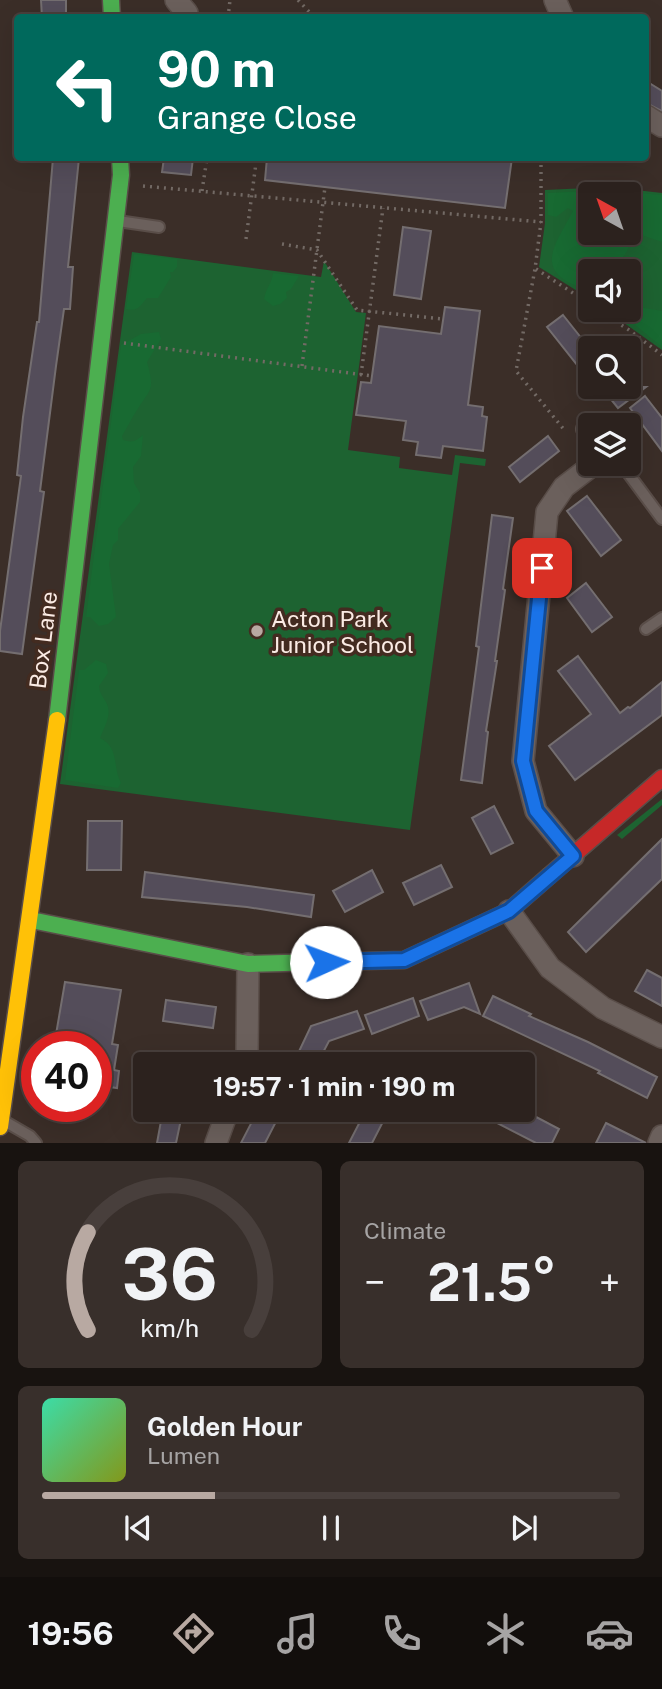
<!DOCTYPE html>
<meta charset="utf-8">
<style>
body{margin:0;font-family:"Public Sans",sans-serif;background:#382f2b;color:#f1f3f6;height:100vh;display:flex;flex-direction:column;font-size:26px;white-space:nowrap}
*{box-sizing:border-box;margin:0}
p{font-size:23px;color:#a6a4a4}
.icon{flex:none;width:38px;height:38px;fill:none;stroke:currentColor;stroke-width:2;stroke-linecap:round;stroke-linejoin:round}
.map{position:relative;height:1143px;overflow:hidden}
.panel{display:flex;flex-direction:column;gap:18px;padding:18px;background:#181310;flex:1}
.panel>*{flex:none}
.banner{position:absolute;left:14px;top:14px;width:635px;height:147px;border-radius:7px;box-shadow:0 7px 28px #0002,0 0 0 2px #483f3c;background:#00695c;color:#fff;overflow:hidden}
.needle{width:46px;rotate:320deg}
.controls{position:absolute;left:578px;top:182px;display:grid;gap:14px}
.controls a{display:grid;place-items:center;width:63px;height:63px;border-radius:7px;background:#2c221e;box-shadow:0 7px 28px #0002,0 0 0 2px #483f3c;font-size:35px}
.speed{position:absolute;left:21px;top:1031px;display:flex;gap:14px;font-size:35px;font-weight:700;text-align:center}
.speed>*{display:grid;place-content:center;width:91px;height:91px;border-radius:50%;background:#2c221e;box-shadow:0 7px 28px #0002,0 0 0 2px #483f3c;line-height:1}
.speed .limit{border:10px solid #d22;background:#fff;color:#111}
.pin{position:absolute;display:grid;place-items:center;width:60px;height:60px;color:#fff;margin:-30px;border-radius:14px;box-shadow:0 4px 10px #0006}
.me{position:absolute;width:77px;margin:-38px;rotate:88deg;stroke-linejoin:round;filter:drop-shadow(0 0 5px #0008)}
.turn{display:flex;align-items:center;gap:24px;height:147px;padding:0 28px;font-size:32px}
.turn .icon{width:91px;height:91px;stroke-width:2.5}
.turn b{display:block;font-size:49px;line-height:60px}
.big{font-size:52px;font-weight:700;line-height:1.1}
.panel .tile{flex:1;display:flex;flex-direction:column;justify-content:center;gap:10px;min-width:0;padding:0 24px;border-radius:10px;background:#382f2b}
.panel .dial{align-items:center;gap:0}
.dial svg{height:182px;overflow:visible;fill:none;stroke:#483f3c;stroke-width:7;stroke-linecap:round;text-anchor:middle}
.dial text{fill:#f1f3f6;stroke:none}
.song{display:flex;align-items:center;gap:21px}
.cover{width:84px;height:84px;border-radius:10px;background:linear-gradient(135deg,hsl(160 70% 55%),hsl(70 70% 35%))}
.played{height:7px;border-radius:4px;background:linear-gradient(90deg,#b8a9a2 30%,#483f3c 30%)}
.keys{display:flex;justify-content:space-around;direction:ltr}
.heat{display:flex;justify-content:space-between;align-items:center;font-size:38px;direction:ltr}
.panel .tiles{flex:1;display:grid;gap:18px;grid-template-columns:1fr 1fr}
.tile:last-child{grid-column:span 2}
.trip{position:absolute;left:133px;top:1052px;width:402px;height:70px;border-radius:7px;background:#2c221e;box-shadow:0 7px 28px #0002,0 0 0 2px #483f3c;font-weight:700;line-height:70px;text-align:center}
.tabs{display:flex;height:112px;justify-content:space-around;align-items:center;background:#120e0c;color:#a6a4a4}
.tabs .icon{width:49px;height:49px}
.tabs .selected{color:#b8a9a2}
.tabs b{font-size:32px;color:#f1f3f6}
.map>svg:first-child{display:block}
.green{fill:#1d6331;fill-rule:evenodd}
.forest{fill:#186a32;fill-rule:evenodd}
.building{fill:#544d5a;stroke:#746e70;stroke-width:2}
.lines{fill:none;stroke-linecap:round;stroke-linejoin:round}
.lane-casing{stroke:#594d48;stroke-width:14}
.street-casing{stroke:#594d48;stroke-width:24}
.fast-casing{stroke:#594d48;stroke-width:19}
.slow-casing{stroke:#594d48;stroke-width:19}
.jam-casing{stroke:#594d48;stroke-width:19}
.path{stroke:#736a65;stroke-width:3.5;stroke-dasharray:2 5;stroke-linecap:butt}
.lane{stroke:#6b605c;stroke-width:10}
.street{stroke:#6b605c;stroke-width:21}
.fast{stroke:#4caf50;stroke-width:16}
.slow{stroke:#ffc107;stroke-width:16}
.jam{stroke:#c62828;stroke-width:16}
.route-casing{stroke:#114b97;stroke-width:18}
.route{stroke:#1a73e8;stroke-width:12}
.poi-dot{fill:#b8a9a2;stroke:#432b20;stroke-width:2.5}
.labels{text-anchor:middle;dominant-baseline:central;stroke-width:7;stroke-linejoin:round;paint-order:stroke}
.poi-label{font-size:23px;fill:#fbebe4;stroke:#432b20;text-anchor:start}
.street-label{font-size:23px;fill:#fbebe4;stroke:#432b20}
</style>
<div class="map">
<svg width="662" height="1143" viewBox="0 0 662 1143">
<rect width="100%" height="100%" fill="#3b2e28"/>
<g class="green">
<path d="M609,187L662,193V350L606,310H628V271H590V299L539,267L545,223V190ZM590,194H628V233H590Z"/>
<polygon points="132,252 321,277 324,261 356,312 366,313 348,450 400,457 399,468 452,475 455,455 486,459 485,466 460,463 410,830 60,784"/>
<polygon points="662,799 662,805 622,839 617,835"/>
</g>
<g class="forest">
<path d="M607,190L662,195V242L644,236L637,228L627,251L614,271H590V291C532,273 552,250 573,211L568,208L556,217L548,215V193ZM590,194H628V233H590Z"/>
<path d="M134,254L177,259V267L173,272H170L171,277L158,298H147C140,306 138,312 126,309Z"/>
<path d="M273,273L299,276L291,289L286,292L287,298L280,304L273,306L264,299C266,288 272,283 273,273Z"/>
<polygon points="639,307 662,311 662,347 634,324 634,316"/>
<path d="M159,332L161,339L147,362C155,391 151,388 137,410C131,419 127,428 122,436L123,440C133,443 136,441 143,435L141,456L133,467L134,483L140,493V502L118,529V540L113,545L109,564L116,617L108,624L99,626L90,617H86L121,345L141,334Z"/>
<path d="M96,660L106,664L108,673L99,686C100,694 102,695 106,702C113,714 104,727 100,738C120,748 112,766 121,783L118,788L65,780L79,670H84Z"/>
</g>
<g class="building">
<polygon points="41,0 66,0 66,18 42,18"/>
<polygon points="646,81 662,91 662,111 646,103"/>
<polygon points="53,158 79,158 68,267 73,267 70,309 64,309 56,366 40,491 44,492 22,654 0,651 0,631 21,476 17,475 23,417 37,322 39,322"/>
<polygon points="164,158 193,158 191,175 162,172"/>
<polygon points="267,158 512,158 505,208 265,180"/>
<polygon points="403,227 431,231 421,299 394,295"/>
<polygon points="445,307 480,311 468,405 483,407 482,416 487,417 483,451 443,446 441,458 416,455 418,442 403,440 406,421 356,415 361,382 371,383 379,326 441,334"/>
<polygon points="563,315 590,349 590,357 578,366 547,327"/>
<polygon points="601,387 646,387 618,408"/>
<polygon points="645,396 662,418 662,451 630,408"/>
<polygon points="548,436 559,451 520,482 509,467"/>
<polygon points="587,496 621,540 601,556 567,511"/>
<polygon points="492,515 513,518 503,589 505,590 495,661 497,661 486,731 488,732 482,783 461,780 479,647 476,646"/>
<polygon points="586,583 612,617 592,632 567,598"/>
<polygon points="578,656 620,713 628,707 630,708 662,682 662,715 575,780 549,746 591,714 558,671"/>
<polygon points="494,806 513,843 491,854 472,818"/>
<polygon points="88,821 122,821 121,870 87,870"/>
<polygon points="662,839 662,879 586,952 568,932"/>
<polygon points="441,865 452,887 414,905 403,883"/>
<polygon points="372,870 383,892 345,912 333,891"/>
<polygon points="145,872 314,895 311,917 247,907 142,897"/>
<polygon points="647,970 662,978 662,1006 635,991"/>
<polygon points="65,982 121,990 112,1044 118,1045 114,1070 119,1071 117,1088 96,1085 96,1046 54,1046"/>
<polygon points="469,983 480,1014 464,1007 428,1020 420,1001"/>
<polygon points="493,996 531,1014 529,1016 588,1042 657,1077 647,1098 598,1073 600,1071 483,1016"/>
<polygon points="413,998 419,1016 372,1034 365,1015"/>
<polygon points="166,1000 216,1007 213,1028 163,1021"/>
<polygon points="357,1011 364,1029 329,1041 317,1064 293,1064 311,1026"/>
<polygon points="163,1110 183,1110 176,1143 157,1143"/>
<polygon points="258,1110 282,1110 265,1143 241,1143"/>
<polygon points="366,1110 389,1110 372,1143 349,1143"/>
<polygon points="472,1110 523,1110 559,1129 552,1143 536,1143"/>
<polygon points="606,1123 646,1143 596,1143"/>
</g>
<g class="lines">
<defs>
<g id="lane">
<polyline points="118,221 159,227"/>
<polyline points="618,464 622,465 662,519"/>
<polyline points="646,629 662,618"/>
<polyline points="4,1121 30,1136 36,1143"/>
</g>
<g id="street">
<polyline points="176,0 187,13"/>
<polyline points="555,0 563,18"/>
<polyline points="646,116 662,126"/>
<polyline points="587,429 590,435"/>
<polyline points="573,856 536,811 523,761 547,512 564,487 594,464"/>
<polyline points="509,911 550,968 603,1008 662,1037"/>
<polyline points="245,1064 247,1056 248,964"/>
<polyline points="216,1143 228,1110"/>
<polyline points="659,1143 662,1136"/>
</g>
<g id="fast">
<polyline points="111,0 112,18"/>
<polyline points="57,720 121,175 120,158"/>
<polyline points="31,920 248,964 404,960 509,911 549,876"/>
</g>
<polyline id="slow" points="0,1127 57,720"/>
<polyline id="jam" points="549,876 662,778"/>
</defs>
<use href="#lane" class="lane-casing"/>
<use href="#street" class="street-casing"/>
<use href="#fast" class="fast-casing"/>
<use href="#slow" class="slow-casing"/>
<use href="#jam" class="jam-casing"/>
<g class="path">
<polyline points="298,0 315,18"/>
<polyline points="228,18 230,0"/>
<polyline points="541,158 541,222 535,269 516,371 566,432"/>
<polyline points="393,161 394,158"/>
<polyline points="143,186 541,222"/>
<polyline points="202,191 207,158"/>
<polyline points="246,239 256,163"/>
<polyline points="282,244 317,250 357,310 443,319"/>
<polyline points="536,269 590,304"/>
<polyline points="598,310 629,330 662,355"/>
<polyline points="124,343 372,376"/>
<polyline points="302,366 325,187"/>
<polyline points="361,375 383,208"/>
</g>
<use href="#lane" class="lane"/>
<use href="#street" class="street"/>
<use href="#fast" class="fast"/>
<use href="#slow" class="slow"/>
<use href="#jam" class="jam"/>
</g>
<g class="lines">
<defs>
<polyline id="route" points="326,962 404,960 509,911 573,856 536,811 523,761 542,568"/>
</defs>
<use href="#route" class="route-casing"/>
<use href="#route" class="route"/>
</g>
<circle class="poi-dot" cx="257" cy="631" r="7"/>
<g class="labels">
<g class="poi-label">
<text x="271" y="618">Acton Park<tspan x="271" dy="26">Junior School</tspan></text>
</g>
<g class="street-label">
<text transform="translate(43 640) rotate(-83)">Box Lane</text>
</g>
</g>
</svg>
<div class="controls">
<a><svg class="needle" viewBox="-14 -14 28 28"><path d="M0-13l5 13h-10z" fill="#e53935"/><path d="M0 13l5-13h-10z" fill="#a6a4a4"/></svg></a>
<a><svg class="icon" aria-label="sound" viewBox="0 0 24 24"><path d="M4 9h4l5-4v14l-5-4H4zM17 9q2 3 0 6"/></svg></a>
<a><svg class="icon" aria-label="search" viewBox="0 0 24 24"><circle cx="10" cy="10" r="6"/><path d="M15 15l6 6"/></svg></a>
<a><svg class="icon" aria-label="layers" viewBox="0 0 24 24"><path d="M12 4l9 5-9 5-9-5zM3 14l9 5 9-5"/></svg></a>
</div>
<div class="speed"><div class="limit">40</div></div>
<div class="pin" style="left:542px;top:568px;background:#d93025"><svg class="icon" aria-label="arrive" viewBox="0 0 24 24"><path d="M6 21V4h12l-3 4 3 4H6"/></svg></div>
<svg class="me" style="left:326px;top:962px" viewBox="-20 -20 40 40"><circle r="19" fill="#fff"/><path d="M0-13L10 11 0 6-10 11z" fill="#1a73e8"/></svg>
<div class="trip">19:57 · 1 min · 190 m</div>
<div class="banner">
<div class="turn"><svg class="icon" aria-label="left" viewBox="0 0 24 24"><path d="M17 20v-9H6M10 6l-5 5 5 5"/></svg><div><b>90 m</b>Grange Close</div></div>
</div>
</div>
<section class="panel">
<div class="tiles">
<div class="tile dial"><svg viewBox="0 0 100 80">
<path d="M14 69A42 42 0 1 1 86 69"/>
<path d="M14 69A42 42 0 0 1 14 26" stroke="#b8a9a2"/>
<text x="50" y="56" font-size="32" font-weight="700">36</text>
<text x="50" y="72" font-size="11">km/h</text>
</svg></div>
<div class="tile"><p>Climate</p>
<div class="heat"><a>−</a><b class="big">21.5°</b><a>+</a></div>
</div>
<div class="tile">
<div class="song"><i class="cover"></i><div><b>Golden Hour</b><p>Lumen</p></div></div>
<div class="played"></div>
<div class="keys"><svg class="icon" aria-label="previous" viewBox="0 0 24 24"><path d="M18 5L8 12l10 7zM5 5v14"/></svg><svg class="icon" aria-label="pause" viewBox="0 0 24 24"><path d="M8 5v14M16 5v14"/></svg><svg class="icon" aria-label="next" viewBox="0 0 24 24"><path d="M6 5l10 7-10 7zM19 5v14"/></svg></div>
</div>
</div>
</section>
<nav class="tabs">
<b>19:56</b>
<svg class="icon selected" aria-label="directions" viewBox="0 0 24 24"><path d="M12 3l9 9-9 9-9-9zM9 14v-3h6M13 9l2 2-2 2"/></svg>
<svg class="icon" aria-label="music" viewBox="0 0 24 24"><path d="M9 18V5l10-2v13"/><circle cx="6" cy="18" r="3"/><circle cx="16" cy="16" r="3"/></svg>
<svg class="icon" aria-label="phone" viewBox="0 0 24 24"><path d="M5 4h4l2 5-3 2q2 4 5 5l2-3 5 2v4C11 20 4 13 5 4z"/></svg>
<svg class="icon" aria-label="climate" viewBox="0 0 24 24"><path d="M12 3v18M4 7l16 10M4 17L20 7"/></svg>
<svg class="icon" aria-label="car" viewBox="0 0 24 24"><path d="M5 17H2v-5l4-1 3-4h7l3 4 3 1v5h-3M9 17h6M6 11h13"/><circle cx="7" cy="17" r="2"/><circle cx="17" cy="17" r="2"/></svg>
</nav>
